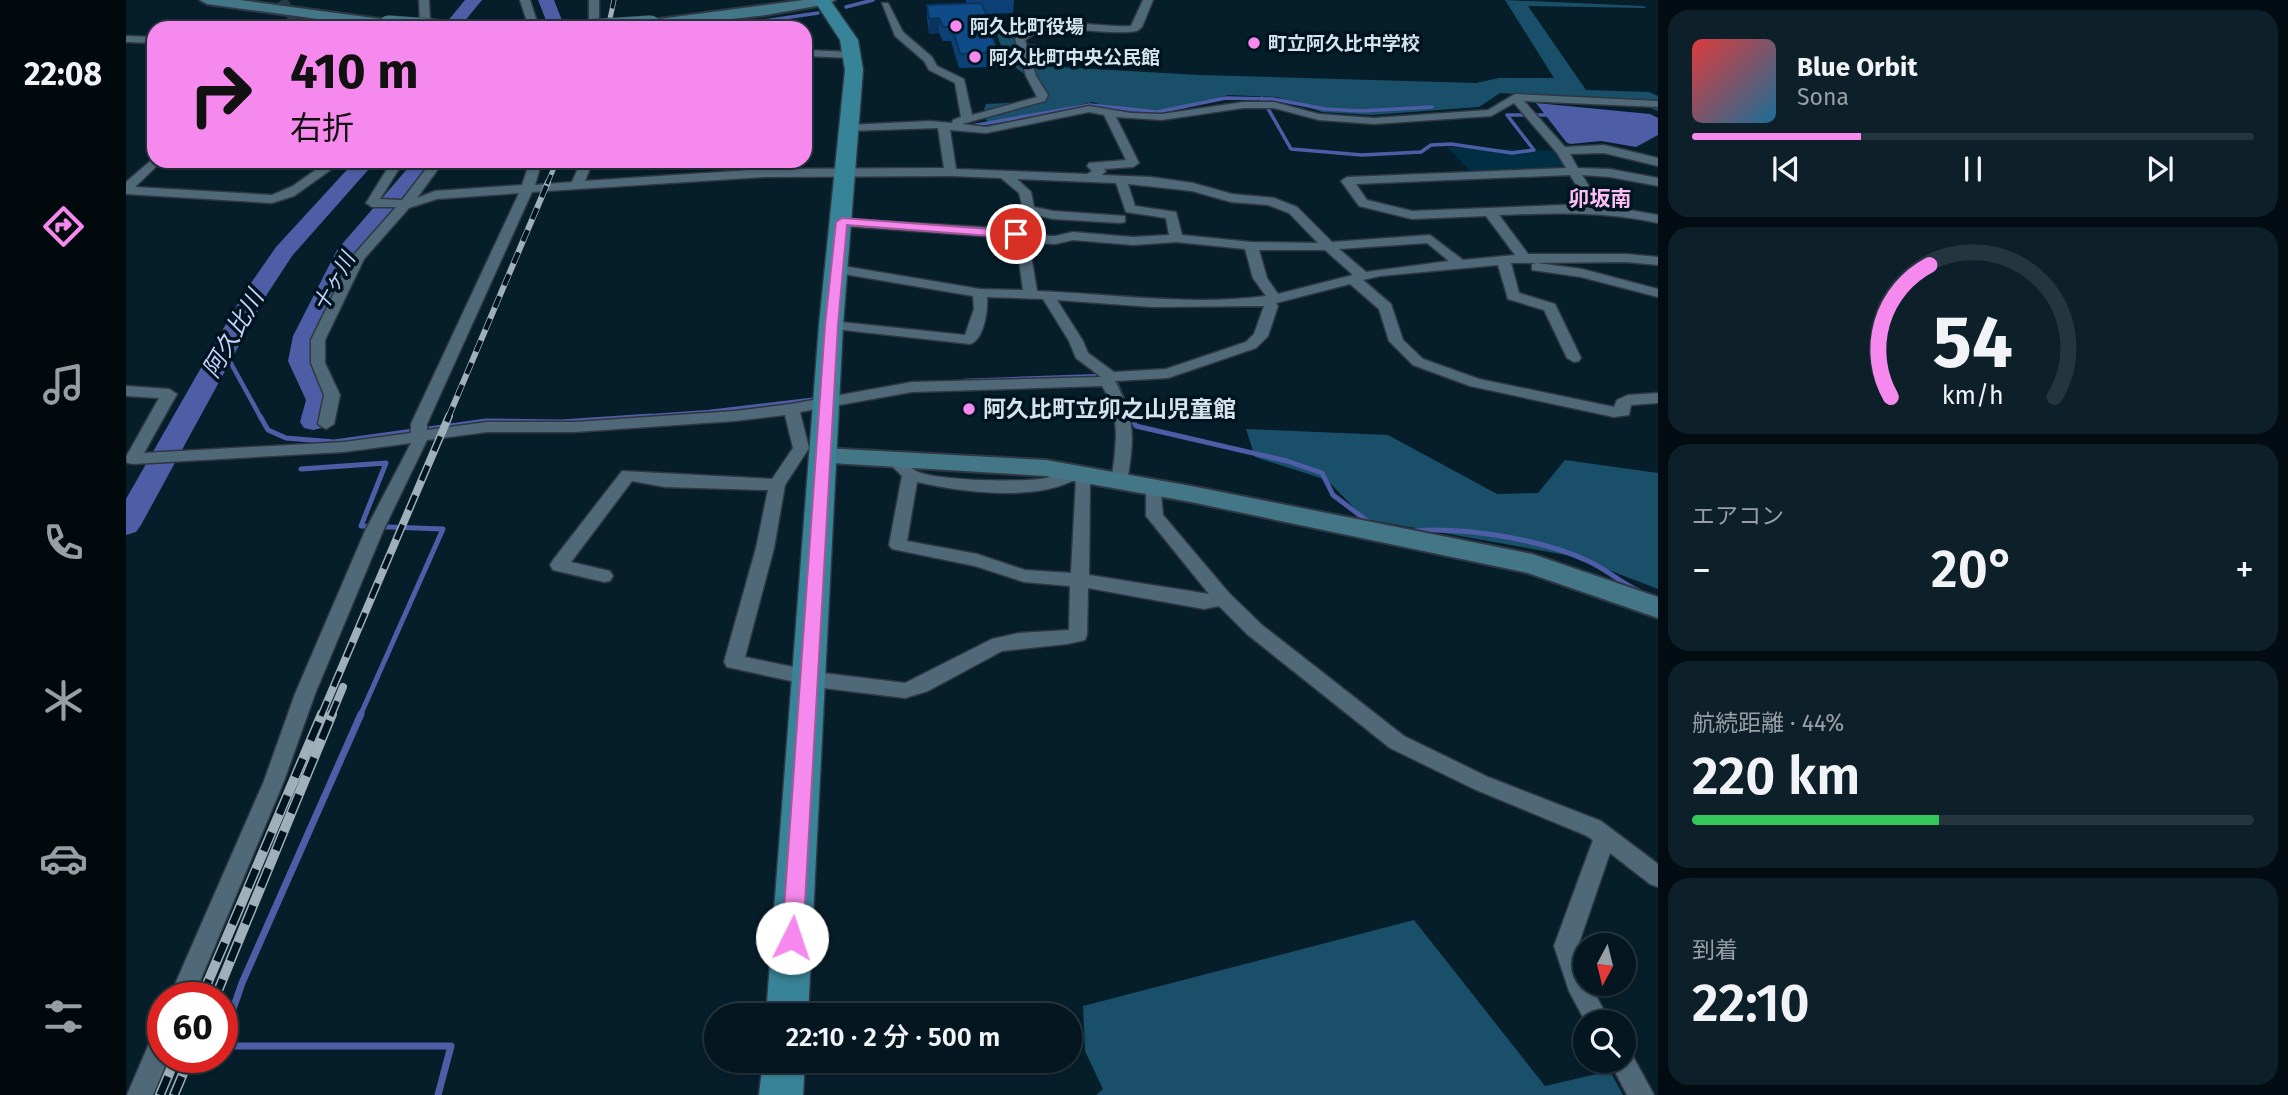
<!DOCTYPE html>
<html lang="ja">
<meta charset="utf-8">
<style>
body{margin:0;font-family:"Fira Sans","Noto Sans JP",sans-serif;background:#0d1f29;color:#f1f3f6;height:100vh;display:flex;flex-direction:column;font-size:26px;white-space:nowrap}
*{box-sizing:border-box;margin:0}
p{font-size:23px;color:#979fa5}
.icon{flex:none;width:38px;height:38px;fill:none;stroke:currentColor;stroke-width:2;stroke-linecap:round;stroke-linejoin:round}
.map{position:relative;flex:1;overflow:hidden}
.panel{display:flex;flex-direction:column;gap:10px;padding:10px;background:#020c12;width:630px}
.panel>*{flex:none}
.hud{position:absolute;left:21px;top:21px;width:665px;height:147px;border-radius:21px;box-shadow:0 2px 5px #0004,0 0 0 2px #25353e;background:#f689ed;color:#111;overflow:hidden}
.needle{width:46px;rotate:187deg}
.controls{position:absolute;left:1447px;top:933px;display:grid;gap:14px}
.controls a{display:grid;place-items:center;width:63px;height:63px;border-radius:50%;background:#041620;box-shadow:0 2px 5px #0004,0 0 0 2px #25353e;font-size:35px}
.speed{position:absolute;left:21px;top:982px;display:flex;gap:14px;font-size:35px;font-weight:700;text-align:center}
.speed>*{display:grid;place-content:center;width:91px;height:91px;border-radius:50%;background:#041620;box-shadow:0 2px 5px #0004,0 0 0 2px #25353e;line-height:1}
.speed .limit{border:10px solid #d22;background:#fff;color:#111}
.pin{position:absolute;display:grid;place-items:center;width:60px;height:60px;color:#fff;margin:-30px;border:4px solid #fff;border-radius:50%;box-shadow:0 2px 7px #0007}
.me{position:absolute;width:77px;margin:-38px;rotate:4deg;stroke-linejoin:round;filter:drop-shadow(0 0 5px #0008)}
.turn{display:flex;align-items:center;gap:24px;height:147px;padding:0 28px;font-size:32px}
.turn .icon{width:91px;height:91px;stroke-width:2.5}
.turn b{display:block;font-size:49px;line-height:60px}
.big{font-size:52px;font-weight:600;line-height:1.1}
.panel .widget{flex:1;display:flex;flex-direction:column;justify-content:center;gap:10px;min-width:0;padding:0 24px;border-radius:21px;background:#0d1f29}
.panel .dial{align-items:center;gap:0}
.dial svg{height:182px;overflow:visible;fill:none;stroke:#25353e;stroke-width:7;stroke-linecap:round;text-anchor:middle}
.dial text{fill:#f1f3f6;stroke:none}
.song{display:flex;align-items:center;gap:21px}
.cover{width:84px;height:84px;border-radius:10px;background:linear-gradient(135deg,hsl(0 70% 55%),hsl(200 70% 35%))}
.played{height:7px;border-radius:4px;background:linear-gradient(90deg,#f689ed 30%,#25353e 30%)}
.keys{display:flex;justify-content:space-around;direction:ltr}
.heat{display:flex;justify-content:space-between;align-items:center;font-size:38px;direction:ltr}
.charge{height:10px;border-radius:5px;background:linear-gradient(90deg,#34c759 44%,#25353e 0)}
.trip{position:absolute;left:578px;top:1003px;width:378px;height:70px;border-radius:35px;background:#041620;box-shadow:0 2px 5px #0004,0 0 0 2px #25353e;font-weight:600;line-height:70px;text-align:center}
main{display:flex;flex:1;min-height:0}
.tabs{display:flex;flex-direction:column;width:126px;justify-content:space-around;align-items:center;background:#02090d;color:#979fa5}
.tabs .icon{width:49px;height:49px}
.tabs .current{color:#f689ed}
.tabs b{font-size:32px;color:#f1f3f6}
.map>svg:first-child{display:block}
.green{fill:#002f44}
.forest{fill:#1a4f6a}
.water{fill:#4d5da6}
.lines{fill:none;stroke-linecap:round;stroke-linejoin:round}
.stream-far3{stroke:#4d5da6;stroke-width:3.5}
.stream-far2{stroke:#4d5da6;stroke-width:4.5}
.stream-far1{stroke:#4d5da6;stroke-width:5}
.stream{stroke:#4d5da6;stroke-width:7}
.river{fill:#4d5da6;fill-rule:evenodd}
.street-tunnel{stroke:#253c47;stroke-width:10;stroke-dasharray:10 5;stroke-linecap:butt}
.street-casing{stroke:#2f3742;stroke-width:3}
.secondary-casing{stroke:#2f3742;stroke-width:4}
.primary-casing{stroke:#2f3742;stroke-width:3}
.street{fill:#506978;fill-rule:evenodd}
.secondary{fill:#437687;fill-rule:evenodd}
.primary{fill:#378397;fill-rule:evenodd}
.rail-far3-casing{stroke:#9fb0ba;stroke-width:5}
.rail-far2-casing{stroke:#9fb0ba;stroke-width:6}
.rail-far1-casing{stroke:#9fb0ba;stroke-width:8}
.rail-casing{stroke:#9fb0ba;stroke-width:10}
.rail-far3{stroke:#001420;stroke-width:3.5;stroke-dasharray:10;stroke-linecap:butt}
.rail-far2{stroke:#001420;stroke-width:4.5;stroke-dasharray:12;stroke-linecap:butt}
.rail-far1{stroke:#001420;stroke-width:5;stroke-dasharray:16;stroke-linecap:butt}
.rail{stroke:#001420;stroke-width:7;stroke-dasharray:20;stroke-linecap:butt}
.secondary-bridge-casing{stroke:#2f3742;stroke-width:18;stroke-linecap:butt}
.secondary-bridge{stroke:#437687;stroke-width:17}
.wall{fill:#0d4075}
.shaded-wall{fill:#0a345f}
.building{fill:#0f4b88;stroke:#0a345f;stroke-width:2}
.route{fill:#f689ed;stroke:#a0599a;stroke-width:2}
.poi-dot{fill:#f689ed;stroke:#001420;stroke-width:2.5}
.labels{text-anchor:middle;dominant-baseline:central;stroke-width:7;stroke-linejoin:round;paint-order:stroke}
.far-poi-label{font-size:19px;font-weight:bold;fill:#d5e3ec;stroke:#001420;text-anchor:start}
.far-quarter-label{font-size:21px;font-weight:bold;fill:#fcbef5;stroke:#001420}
.far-water-label{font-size:21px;font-style:italic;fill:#c5d1fa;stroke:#001420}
.poi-label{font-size:23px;font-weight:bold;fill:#d5e3ec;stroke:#001420;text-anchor:start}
.water-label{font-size:24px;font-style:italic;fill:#c5d1fa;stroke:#001420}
</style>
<main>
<nav class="tabs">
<b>22:08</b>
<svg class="icon current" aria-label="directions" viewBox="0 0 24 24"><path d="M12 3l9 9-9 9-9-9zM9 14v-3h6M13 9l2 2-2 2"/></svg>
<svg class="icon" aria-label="music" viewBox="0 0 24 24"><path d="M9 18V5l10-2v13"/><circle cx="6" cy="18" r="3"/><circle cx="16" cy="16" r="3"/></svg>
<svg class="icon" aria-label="phone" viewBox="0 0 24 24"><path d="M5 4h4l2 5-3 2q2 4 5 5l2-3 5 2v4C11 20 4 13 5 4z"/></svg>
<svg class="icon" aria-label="climate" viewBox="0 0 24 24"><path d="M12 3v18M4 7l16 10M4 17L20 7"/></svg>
<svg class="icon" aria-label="car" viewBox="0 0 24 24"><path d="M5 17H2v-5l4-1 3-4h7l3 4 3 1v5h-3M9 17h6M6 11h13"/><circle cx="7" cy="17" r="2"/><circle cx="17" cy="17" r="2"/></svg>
<svg class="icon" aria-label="filters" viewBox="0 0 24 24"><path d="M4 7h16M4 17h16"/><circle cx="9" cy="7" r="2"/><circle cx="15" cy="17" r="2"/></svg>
</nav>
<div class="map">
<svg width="1532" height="1095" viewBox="0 0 1532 1095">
<rect width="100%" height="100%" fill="#061e2a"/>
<polygon class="green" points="1321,147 1436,151 1449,171 1348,175"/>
<g class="forest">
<polygon points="1379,0 1518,6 1520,8 1402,6 1460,90 1523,92 1532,96 1532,111 1503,100 1374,93 1353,107 1245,115 1196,112 1151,97 1102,95 1057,109 1021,114 988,110 967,102 881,121 862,122 856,115 860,104 901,102 923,93 880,60 870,32 894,28 897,43 916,45 915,66 1073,75 1350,83 1373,78 1428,78"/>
<polygon points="1120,429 1262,435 1371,494 1412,493 1439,460 1532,473 1532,589 1446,556 1239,519 1201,480 1129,457"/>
<polygon points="1288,920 1419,1086 1484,1071 1497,1095 970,1095 977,1089 959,1051 957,1006"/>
</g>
<polygon class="water" points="1410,103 1524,114 1532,118 1532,135 1510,147 1475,141 1445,144 1441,143"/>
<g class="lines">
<g class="stream-far3">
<polyline points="720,7 747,0"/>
<polyline points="590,28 692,13"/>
<polyline points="1136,98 1165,149 1236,155 1295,152 1305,145 1325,144 1386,153 1408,150 1381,115 1424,115"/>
<polyline points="845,126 964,105 1031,112 1100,98 1147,99 1199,109 1236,111 1306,107"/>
</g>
<g class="stream-far2">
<polyline points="94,355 102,358 135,418"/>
<polyline points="838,381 975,376 989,381 1005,418"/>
<polyline points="499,418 583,412 693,399"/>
</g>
<g class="stream-far1">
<polyline points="134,416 142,430 160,438 208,442 360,421 435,422 525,416"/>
<polyline points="1004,416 1010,426 1161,461 1196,473 1207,495 1244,523"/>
<polyline points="175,469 260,463 235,526 317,529 234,716"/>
<path d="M1288,531C1336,526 1418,540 1462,561C1480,569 1495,583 1513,591"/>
</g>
<g class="stream">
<polyline points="96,1041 116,983 235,714"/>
<polyline points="96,1046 325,1046 312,1095"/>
</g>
<g class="river">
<polygon points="339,0 356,0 333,28 316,28"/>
<polygon points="412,0 428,0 439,28 423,28"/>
<polygon points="229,161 250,161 166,256 140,296 15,525 10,532 0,535 0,499 116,296 150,247"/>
<polygon points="288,161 308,161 299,176 229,257 191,336 188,361 206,400 196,428 187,430 178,428 174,422 180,400 162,361 167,336 211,250"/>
</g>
<polyline class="street-tunnel" points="156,0 166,15 167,24"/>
<defs>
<g id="street">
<polygon points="293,0 303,0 304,21 298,28 288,28 294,21"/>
<polygon points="394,0 404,0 413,28 403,28"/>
<rect x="463" y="0" width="10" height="28"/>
<path d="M1017,0H1027L1016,27L1011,31C980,37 923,19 899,40L910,76L922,95L919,101L836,124L860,127L963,106L1005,113L1036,114L1117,102H1148L1193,114L1248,118L1362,110L1389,94L1532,101V107L1398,101L1439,147L1478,145L1532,158V166L1478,153L1444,154L1452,168L1484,169L1532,178V186L1484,177L1456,175L1475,205L1532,215V223C1478,211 1428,213 1373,215L1402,254H1500L1532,257V265L1500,262L1385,263L1393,293L1429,304L1455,358L1453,361L1448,362L1441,358L1418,310L1382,299L1372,265L1254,276L1237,280L1265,304L1277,340L1297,359L1353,379L1488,407L1491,400L1502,395L1532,393V403L1505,405L1503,415L1488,417L1344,386L1287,365L1263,341L1253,309L1224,284L1150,303L1152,306L1142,336L1130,348L1042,378L989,381C1010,421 1008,438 1001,482L993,488L985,482C990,448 996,416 976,386L786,392L674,412L683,448L659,485L648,548L619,657L697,673L779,683L866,639L893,633L943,630L944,586L898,582L849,566L766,549L763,545L776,476L764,464L765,454H777C780,460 783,467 790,471C811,481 890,482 914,479C935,476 943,465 965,471L967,475L964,486L963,575L1083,594L1020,516V488L1022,484H1034L1037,515L1103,593L1136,625L1278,736L1362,777L1475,821L1532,864V887L1524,884L1484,853L1452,946L1460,969V984H1464L1484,1022L1460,1023L1443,991L1428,946L1467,840L1459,835L1348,789L1264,748L1122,635L1093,606L1078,609L962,588L961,635L959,640L941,644L876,651L802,691L779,698L697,688L601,667L598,662L630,548L642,490L539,487L506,481L445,562L484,571L487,576L484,581L478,582L427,570L424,565L427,560L496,471L646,479L667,448L659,415L609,421L449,432H361L301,440L257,531L189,694L158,781L67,998H43L138,781L169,694L239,531L285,443L218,452L7,464L1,463L0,457L33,398L0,396V386L43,389L51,394L18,453L218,442L285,433V424L393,193L311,199L283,208L238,259L199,340V363L214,395L208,424L200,429L192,424L198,395L185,363V340L225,258L270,207H246L240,203L266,161H278L254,199L276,200L306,161H318L291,198L309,191L396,185L404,161H416L409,185L446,182L455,161H467L459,181L638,169L818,168L812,128L721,131L715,128L721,125L804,121L826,123L827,120L835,117L829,83L803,70L798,61L769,36L756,3H762L777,32L806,57L811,66L838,79L846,115L911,97L900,76L889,39C913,13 973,28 1005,26ZM1388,103L1431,153L1440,168L1221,177L1215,181L1233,206L1286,219L1360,216L1389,255L1337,260L1304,235L1206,242L1171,207L1148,198L1106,194L1067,183L1025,177L976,175L980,171L978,169L1007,167L1013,163L990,117L1036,120L1117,108H1148L1193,120L1248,124L1365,116ZM963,112L978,115L1000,160L963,163L961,166L966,171L961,174L830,169L824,130L860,133ZM1444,175L1462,204L1286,211L1241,200L1230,184ZM825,176L875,178L893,193L898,212L927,219L994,223L999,222V216L927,211L908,207L905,192L891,179L990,183L1000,212L1040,218L1043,235L1007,237L947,232L929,236L899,235L890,230L857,227L711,219L710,222L716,226L886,238L891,246L897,290L854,289L711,265L706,266V272L847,296L848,309L839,335L705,321L700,322V328L844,344C858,340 862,310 861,297L917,299L943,341L950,358L975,377L786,382L665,404L609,411L449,422H361L301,430V424L406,192L638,177ZM1002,184L1066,191L1105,202L1142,205L1163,213L1192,243L1125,242L1056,235L1050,212L1009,206ZM947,240L1007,245L1050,242L1119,249L1127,278L1140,296C1064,306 987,294 911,291L903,243L929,244ZM1301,243L1323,261L1240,272L1213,249ZM1133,250H1199L1227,275L1152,294L1141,278ZM931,300L1026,307L1138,306L1128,334L1120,342L1040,369L988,372L962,353L957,341ZM950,479L945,573L899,570L851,554L781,541L791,482C835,492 909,502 950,479Z"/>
<polygon points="167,21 175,28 142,28 143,26"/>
<polygon points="0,36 28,37 28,43 0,42"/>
<polygon points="679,50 726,52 731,55 726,58 679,56"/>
<polygon points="28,158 28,161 36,161 9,187 146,195 167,186 202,161 217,161 168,196 146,203 0,194 0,182"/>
<polygon points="1411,263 1456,269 1532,289 1532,297 1455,277 1406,270 1406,264"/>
<polygon points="37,1029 37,1057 43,1057 27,1095 1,1095 28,1032"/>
<polygon points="1498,1049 1504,1051 1528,1095 1501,1095 1483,1060 1498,1060"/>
</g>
<g id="secondary">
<polygon points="74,0 114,0 262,20 269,24 267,27 258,28 81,4"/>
<polygon points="678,0 709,0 702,4 640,15 529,28 520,27 518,24 525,20"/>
<polygon points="697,448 920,460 1065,486 1406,554 1532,597 1532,618 1402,573 1065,502 920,476 688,462 685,456 688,450"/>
</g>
<g id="primary">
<polygon points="688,0 704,0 732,40 737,70 717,325 682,1015 640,1015 693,325 719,70 714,40"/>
<polygon points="637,1060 679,1060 677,1095 633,1095"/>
</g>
</defs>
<use href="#street" class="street-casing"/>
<use href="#secondary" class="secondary-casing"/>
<use href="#primary" class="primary-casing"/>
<use href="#street" class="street"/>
<use href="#secondary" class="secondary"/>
<use href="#primary" class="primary"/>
<defs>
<g id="rail-far3">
<polyline points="482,28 488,0"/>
<polyline points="421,184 431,161"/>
</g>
<polyline id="rail-far2" points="322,418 422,182"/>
<g id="rail-far1">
<polyline points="195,716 323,416"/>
<polyline points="205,716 217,687"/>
</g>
<g id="rail">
<polyline points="75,998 196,714"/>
<polyline points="89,998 206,714"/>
<polyline points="34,1095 50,1057"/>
<polyline points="48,1095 64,1057"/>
</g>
</defs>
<use href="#rail-far3" class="rail-far3-casing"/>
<use href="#rail-far2" class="rail-far2-casing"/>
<use href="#rail-far1" class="rail-far1-casing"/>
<use href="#rail" class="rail-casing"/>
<use href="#rail-far3" class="rail-far3"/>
<use href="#rail-far2" class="rail-far2"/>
<use href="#rail-far1" class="rail-far1"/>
<use href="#rail" class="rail"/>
<defs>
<g id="secondary-bridge">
<polyline points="262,24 316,28"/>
<polyline points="465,28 525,24"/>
</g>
</defs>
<use href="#secondary-bridge" class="secondary-bridge-casing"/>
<use href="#secondary-bridge" class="secondary-bridge"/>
</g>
<polygon class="wall" points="840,0 888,0 887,13 860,14 866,25 865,34 872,52 871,67 833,68 825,41 817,41 813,33 803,34 801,19 801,5 840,4"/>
<polygon class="shaded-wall" points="813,18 813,33 803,34 803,19"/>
<polygon class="building" points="855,3 866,25 862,25 872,52 834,54 826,27 817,27 813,18 803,19 801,5"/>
<polygon class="route" points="716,218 890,231 896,234 890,238 721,225 712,325 677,938 674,945 666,947 659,945 656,938 699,325 710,222"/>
<g class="poi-dot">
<circle cx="830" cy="26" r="7"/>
<circle cx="1128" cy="43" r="7"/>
<circle cx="849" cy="57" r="7"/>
<circle cx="843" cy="409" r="7"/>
</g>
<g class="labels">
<g class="far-poi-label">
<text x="844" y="26">阿久比町役場</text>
<text x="1142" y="43">町立阿久比中学校</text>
<text x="863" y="57">阿久比町中央公民館</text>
</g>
<g class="far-quarter-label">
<text x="1474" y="199">卯坂南</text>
</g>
<g class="far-water-label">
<text transform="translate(208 282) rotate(-61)">十ヶ川</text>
</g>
<g class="poi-label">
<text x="857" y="409">阿久比町立卯之山児童館</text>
</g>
<g class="water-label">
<text transform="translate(107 334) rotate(-60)">阿久比川</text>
</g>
</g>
</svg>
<div class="controls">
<a><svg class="needle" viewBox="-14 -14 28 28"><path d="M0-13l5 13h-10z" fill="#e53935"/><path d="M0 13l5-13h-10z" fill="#979fa5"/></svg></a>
<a><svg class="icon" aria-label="search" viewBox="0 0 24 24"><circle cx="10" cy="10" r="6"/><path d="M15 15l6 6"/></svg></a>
</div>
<div class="speed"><div class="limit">60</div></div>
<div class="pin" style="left:890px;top:234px;background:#d93025"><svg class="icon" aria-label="arrive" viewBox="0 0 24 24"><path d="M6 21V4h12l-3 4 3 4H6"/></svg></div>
<svg class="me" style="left:666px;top:938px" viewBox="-20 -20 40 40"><circle r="19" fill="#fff"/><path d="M0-13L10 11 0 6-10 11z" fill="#f689ed"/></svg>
<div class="trip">22:10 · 2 分 · 500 m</div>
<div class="hud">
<div class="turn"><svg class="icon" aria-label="right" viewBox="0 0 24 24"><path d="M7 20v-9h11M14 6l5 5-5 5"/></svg><div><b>410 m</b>右折</div></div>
</div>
</div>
<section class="panel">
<div class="widget">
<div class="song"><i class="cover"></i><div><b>Blue Orbit</b><p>Sona</p></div></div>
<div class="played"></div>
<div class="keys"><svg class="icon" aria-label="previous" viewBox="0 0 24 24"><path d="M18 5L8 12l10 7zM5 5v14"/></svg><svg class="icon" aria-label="pause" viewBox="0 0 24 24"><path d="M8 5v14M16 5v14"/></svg><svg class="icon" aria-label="next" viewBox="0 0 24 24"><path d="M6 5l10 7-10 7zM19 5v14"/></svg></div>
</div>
<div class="widget dial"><svg viewBox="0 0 100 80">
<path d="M14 69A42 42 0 1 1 86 69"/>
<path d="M14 69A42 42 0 0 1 31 11" stroke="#f689ed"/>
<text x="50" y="56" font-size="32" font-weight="700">54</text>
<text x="50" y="72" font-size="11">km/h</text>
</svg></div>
<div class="widget"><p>エアコン</p>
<div class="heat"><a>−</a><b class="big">20°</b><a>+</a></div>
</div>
<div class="widget"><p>航続距離 · 44%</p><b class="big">220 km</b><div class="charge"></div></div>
<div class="widget"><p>到着</p><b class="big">22:10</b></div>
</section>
</main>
